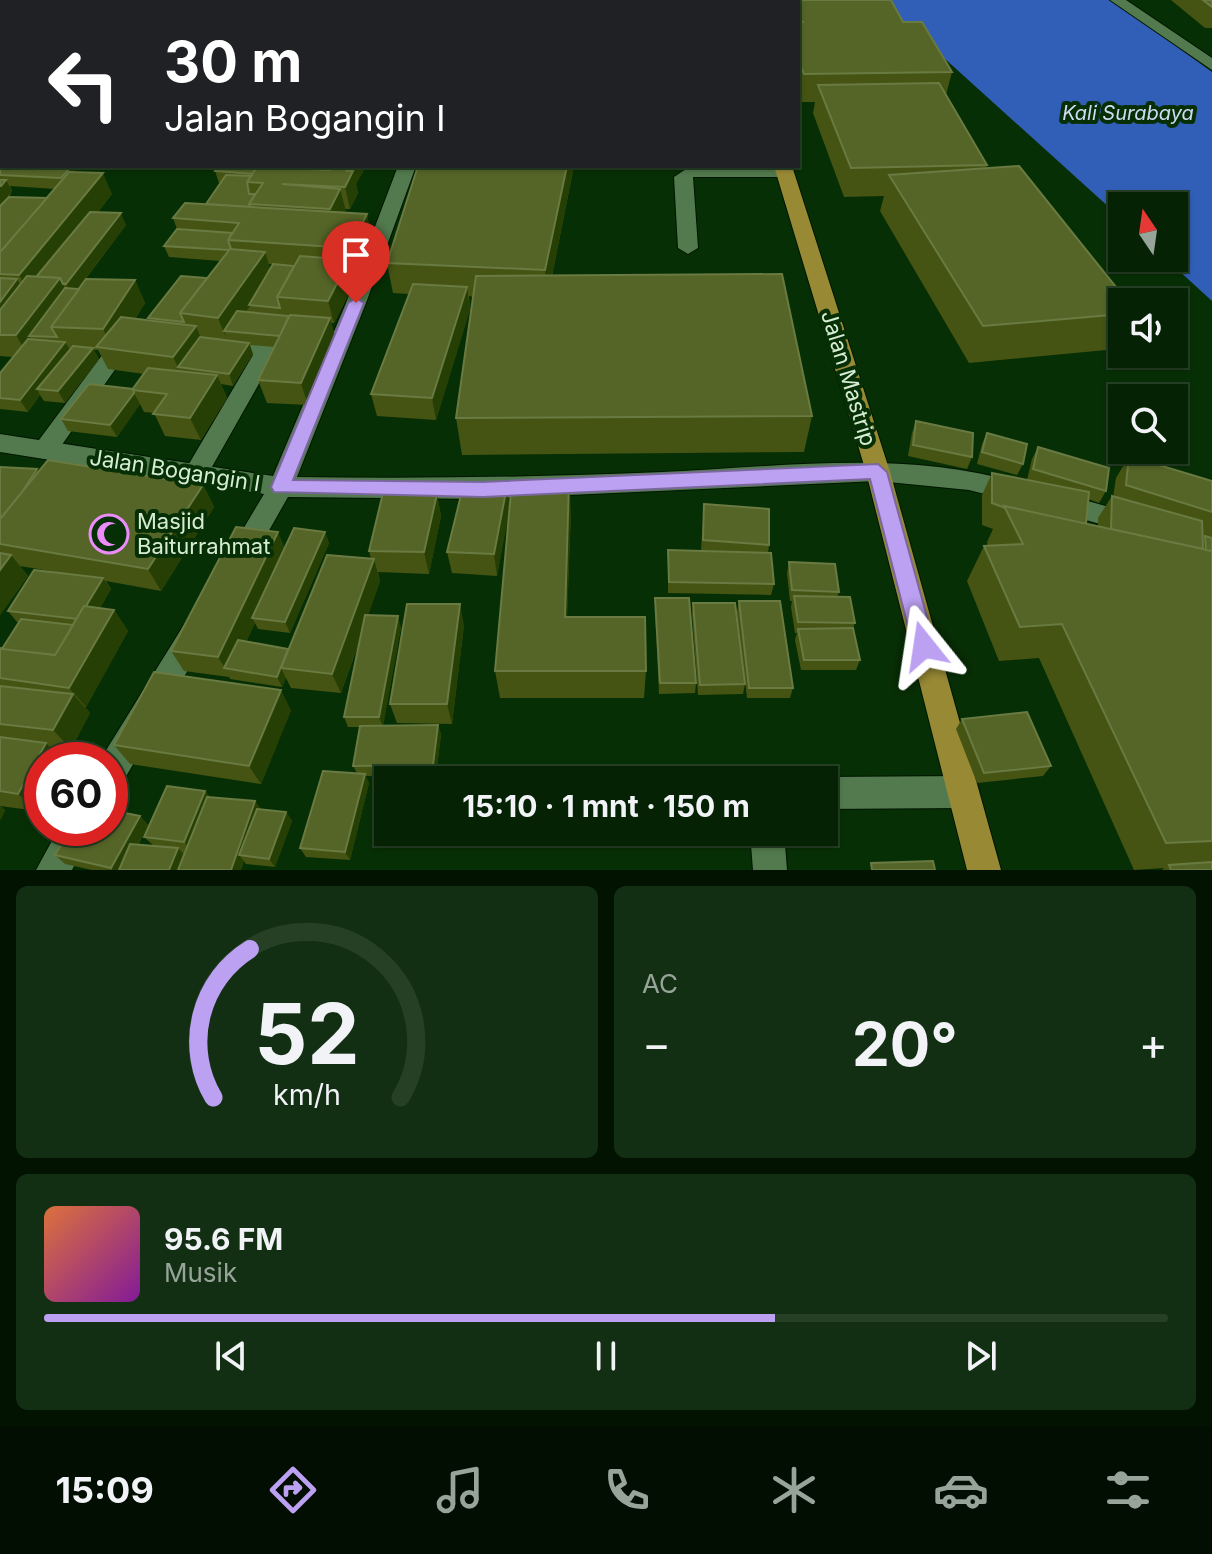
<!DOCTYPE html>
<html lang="id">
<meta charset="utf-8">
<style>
body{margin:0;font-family:Inter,sans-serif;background:#132f13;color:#f1f3f6;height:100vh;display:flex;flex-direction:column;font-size:30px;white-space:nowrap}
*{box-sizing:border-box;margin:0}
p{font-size:26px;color:#97a49a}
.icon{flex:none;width:44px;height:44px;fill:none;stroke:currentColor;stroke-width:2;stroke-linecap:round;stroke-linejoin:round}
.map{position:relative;height:870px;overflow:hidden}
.panel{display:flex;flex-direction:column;gap:16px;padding:16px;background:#031302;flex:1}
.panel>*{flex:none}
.top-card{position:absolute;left:0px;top:0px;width:800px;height:168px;box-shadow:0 2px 6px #0004,0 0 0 2px #264026;background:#202124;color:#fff;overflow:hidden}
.needle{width:52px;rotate:347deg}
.controls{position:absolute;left:1108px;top:192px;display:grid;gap:16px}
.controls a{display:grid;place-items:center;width:80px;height:80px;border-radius:0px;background:#052304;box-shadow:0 2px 6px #0004,0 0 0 2px #264026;font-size:40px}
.speed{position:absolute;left:24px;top:742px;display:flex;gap:16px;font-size:40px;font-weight:700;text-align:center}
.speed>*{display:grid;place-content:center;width:104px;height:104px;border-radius:50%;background:#052304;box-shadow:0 2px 6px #0004,0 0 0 2px #264026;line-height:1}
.speed .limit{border:12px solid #d22;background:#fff;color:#111}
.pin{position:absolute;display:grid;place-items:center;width:68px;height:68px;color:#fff;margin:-82px -34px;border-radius:50% 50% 50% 0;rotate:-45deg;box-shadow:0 0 8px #0007}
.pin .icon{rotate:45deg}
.me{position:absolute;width:88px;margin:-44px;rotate:345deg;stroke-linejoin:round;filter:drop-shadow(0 0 6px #0008)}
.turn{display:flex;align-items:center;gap:28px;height:168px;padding:0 32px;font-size:36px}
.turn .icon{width:104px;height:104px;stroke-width:2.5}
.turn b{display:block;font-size:56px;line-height:68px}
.big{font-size:60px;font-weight:700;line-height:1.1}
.panel .tile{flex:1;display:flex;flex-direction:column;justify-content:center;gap:12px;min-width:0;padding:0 28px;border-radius:12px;background:#132f13}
.panel .dial{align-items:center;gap:0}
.dial svg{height:208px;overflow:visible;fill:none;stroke:#264026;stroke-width:7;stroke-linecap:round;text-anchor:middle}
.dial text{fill:#f1f3f6;stroke:none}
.song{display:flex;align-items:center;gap:24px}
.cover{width:96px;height:96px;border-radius:12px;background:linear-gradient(135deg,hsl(20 70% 55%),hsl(290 70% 35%))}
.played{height:8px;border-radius:4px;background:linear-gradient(90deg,#bca0f2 65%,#264026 65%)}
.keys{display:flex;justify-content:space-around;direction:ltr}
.heat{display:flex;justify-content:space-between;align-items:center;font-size:44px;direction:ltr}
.panel .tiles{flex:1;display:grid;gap:16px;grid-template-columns:1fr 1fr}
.tile:last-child{grid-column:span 2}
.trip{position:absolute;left:374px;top:766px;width:464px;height:80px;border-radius:0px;background:#052304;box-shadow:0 2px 6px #0004,0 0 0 2px #264026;font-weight:700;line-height:80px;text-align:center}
.tab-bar{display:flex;height:128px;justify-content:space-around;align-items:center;background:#020e02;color:#97a49a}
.tab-bar .icon{width:56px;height:56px}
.tab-bar .active{color:#bca0f2}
.tab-bar b{font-size:36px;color:#f1f3f6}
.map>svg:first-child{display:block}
.water{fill:#315eb6}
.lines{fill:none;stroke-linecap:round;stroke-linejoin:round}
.lane-casing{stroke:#001500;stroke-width:2}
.street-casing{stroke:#001500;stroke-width:2}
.primary-casing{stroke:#001500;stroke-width:2}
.lane{fill:#527a4e;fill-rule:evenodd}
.street{fill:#527a4e;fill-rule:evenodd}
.primary{fill:#988a35;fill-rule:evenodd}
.wall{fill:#455413;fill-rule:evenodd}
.shaded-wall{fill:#263f04}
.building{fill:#556527;stroke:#697a42;stroke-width:2}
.route{fill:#bca0f2;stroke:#7a689d;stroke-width:2}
.labels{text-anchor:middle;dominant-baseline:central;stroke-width:8;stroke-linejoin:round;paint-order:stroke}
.far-water-label{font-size:20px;font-style:italic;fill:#cedbf3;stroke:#072f05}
.street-label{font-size:22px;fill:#d6edd4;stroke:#072f05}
.poi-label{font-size:22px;fill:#d6edd4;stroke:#072f05;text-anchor:start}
</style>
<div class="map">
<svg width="1212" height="870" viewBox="0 0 1212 870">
<rect width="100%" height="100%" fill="#072f05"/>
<polygon class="water" points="880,0 1112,0 1212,72 1212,301 1165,258 1174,258 1174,206 1122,206 1122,219"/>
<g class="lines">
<defs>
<g id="lane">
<polygon points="689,167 785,167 794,172 785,177 693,177 698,248 688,254 678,248 674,177"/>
<polygon points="125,333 133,335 136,340 54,456 45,459 36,456 33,450 36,444 117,335"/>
<polygon points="220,336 275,345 278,350 204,481 195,483 186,481 183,474 253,355 212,348 209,343 212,338"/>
<polygon points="963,776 975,781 979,792 975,803 963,808 824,809 824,780 816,780 824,777"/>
<polygon points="750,832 784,832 787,870 753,870"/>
</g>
<g id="street">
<rect x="420" y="0" width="14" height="2"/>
<polygon points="1110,0 1126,0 1212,58 1212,70"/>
<path d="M398,166H416L366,303L297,477C419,479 540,477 662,472C781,467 909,448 1025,485L1029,492L1025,499L1016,502L969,490L878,481L483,499L288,497L250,564L240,567L230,564L227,556L264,494L0,452V434L273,476L346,303Z"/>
<polygon points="1056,492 1141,516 1145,523 1141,530 1132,533 1047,509 1043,502 1047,495"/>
<polygon points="195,619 205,623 209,632 205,641 121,785 110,790 110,760 100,760 185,623"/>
<polygon points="59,828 95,828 72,870 36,870"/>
</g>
<g id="primary">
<polygon points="730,0 744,0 745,2 731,2"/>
<polygon points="774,166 792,166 890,472 1001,870 967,870 866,472"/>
</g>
</defs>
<use href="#lane" class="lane-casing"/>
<use href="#street" class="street-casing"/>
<use href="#primary" class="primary-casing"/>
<use href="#lane" class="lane"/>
<use href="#street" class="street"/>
<use href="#primary" class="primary"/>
</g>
<g class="wall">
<polygon points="0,0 9,0 10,2 2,2 2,88 0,90"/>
<polygon points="258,0 418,0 418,2 257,2"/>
<polygon points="760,0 891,0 903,22 952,72 946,95 987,165 986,168 1122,302 1122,339 1117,349 969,363 880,211 884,196 844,197 813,113 815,102 799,102 798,99 798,2 761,2"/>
<polygon points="1171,0 1212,0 1212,28 1205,28"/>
<path d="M0,162L75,172L112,194L98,212L126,225L78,289L135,280L145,303L135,319L150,320L148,318L207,278L220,261L169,257L164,246L177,229L173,218L206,204L221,183H219L215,171L219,166H366L356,184L358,193L350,209H345L344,213L367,214L371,236L355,270H352L355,282L334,323H331L336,340L308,405L267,403L258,380L275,347L250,345L253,354L233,386L221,384L227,398L201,440L165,436L154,413L144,412L140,404L117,437L68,431L61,419L133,389L144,374L108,369L98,350H94L99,359L65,403L44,401L40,395L28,412L0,409V373L13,357L0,356ZM10,186L55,189L47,198L9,197L12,191ZM268,264L295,266L270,270Z"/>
<polygon points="574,166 552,276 812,416 804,452 462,455 456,418 473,297 469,296 470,309 436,420 377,416 371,394 409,294 393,293 387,263"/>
<polygon points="916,421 972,457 967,469 908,456 912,433"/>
<polygon points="987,433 1023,464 1017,475 977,464 982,444"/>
<polygon points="1038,447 1106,491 1099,503 1088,499 1086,524 1098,526 1098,518 1112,496 1113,497 1116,478 1129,456 1212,481 1212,870 1162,870 1164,868 1134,870 1039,658 999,661 967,581 984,546 988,546 987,542 993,529 982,525 982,495 992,473 1027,480 1032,459"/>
<polygon points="0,467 203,485 214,507 161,591 106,581 111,589 100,608 114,610 128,631 86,707 85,707 90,713 71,749 50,747 63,760 42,760 38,811 0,806 5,810 0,820 0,648 2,649 19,622 17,622 8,611 62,573 20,566 28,576 0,615"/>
<polygon points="507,486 509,507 571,511 567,617 646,671 644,698 500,698 495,671 509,510 497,576 452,573 447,552"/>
<polygon points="437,494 441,516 429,574 378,572 380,581 368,615 401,627 383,725 438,725 441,735 436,775 365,776 369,783 350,860 306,857 300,848 357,773 353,766 360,727 348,727 344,717 361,637 341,693 291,688 286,678 282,687 230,679 229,677 184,671 171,651 285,548 325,532 329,543 290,633 258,629 255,623 246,642 288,649 371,559 369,551"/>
<polygon points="704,504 769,545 768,553 774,584 771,595 668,593 668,550 701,551"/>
<polygon points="789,562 839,592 837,597 855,623 853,628 860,660 856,670 801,670 795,640 797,633 795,633 791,607 792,601 790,601 787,573"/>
<polygon points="655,598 696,683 695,693 659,694 655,609"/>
<polygon points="739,601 793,688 790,698 747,698 737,612"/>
<polygon points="693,603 745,684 743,694 698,695 692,614"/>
<polygon points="464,625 452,724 397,723 390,704"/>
<polygon points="291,710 261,784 130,764 114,745"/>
<polygon points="962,719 1051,766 1043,776 977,783 956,729"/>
<polygon points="205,791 210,797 261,809 286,812 292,821 275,867 246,864 244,861 241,870 92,870 65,864 55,855 140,816 148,825 138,845 153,845 144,837"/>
</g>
<g class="shaded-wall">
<polygon points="2,73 2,88 0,90 0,75"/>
<polygon points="73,166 78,177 66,189 61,178"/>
<polygon points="350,166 366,166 356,184 358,193 350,209 345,187 347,171"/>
<polygon points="567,166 574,166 547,300 545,270"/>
<polygon points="103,173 112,194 32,297 19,275"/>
<polygon points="6,180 12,191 8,196 15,208 0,225 0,187"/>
<polygon points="340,189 346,211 335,230 330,209"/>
<polygon points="121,213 126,225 72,296 66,284"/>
<polygon points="367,214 371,236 355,270 350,248"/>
<polygon points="265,252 272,274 232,332 224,331 227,340 218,318"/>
<polygon points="349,260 355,282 334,323 328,301"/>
<polygon points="60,278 71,300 29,336 36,348 29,358 16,335"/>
<polygon points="17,279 30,301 0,335 0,302"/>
<polygon points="135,280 145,303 115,349 113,349 103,329"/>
<polygon points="467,287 470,309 436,420 432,398"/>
<polygon points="330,318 336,340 308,405 301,383"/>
<polygon points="196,326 205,348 178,367 173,357"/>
<polygon points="65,342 72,353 37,389 40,395 28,412 20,400"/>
<polygon points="249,343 253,354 233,386 229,374"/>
<polygon points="93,348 99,359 65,403 58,391"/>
<polygon points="217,375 227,398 201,440 190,418"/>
<polygon points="134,393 140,404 117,437 110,425"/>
<polygon points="569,481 571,511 566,645 565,617"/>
<polygon points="203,485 214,507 161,591 148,569"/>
<polygon points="507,486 510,508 497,576 494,554"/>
<polygon points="437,494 441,516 429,574 424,552"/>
<polygon points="278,532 287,553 252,618 255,623 233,670 225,668 218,657"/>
<polygon points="325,532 329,543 290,633 285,622"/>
<polygon points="11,555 28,576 0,615 0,570"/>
<polygon points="374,559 380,581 341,693 332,674"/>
<polygon points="103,578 111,589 87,630 79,619"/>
<polygon points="460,604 464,625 452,724 447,704"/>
<polygon points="114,610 128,631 86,707 69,688"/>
<polygon points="398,616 401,627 383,727 379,717"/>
<polygon points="281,668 286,678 282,687 277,677"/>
<polygon points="281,690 291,710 261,784 249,766"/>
<polygon points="73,694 90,713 71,749 53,730"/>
<polygon points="438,725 441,735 436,775 433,765"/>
<polygon points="46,743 63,760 42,760 42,804 38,811 18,794"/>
<polygon points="365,774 369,783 350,860 345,852"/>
<polygon points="205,791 212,800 192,851 184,842"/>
<polygon points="255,801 262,810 239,855 244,861 241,870 231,870"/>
<polygon points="0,806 5,810 0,820"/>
<polygon points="286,812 292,821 275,867 269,859"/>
<polygon points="140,816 148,825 124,870 113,870 111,868"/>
<polygon points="178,848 186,857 181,870 169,870"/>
</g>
<g class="building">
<polygon points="0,0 8,0 5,2 2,2 2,5 0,7"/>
<polygon points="17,0 97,0 96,2 16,2"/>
<polygon points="102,0 136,0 135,2 100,2"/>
<polygon points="136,0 162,0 161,2 135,2"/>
<polygon points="174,0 191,0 190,2 174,2"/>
<polygon points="196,0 219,0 218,2 196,2"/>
<polygon points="219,0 248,0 248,2 218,2"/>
<polygon points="258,0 278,0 277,2 257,2"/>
<polygon points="302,0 415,0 414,2 301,2"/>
<rect x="449" y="0" width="268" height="2"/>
<polygon points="774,0 891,0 903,22 922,22 952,72 804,74 798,59 798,23 804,22 798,22 798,2 775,2"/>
<polygon points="1203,0 1212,0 1212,7"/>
<rect x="0" y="11" width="2" height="23"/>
<rect x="0" y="37" width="2" height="14"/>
<polygon points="0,63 2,63 2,73 0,75"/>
<polygon points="939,83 987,165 851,168 818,85"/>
<polygon points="0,162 2,162 2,166 72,166 61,178 0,175"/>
<polygon points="219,166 311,166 310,169 257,167 253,174 215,171"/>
<polygon points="310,166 350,166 347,171 353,171 345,187 282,184 340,189 330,209 249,204 263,183 247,182 257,167 331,170 310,167"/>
<polygon points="418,166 567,166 545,270 387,263"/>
<polygon points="1019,166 1128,302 1122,302 1122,314 983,326 889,175"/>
<polygon points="69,172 103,173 19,275 0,274 0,252"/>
<polygon points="226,175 251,176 247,182 249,194 255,194 249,204 250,207 206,204"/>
<polygon points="0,180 6,180 1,186 0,186"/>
<polygon points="9,197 47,198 2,250 0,250 0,206"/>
<polygon points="185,203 367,214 350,248 228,240 239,223 173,218"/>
<polygon points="90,212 121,213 66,284 63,284 60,278 36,277"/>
<polygon points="177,229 232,233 228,240 231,249 229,250 164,246"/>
<polygon points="230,249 265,252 218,318 180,313"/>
<polygon points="300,256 349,260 328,301 277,297"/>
<polygon points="273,264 294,266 277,297 280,308 249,305"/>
<polygon points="782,274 812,416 456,418 476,276"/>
<polygon points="27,276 60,278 16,335 0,335 0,310"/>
<polygon points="181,276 207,278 180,313 184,322 148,318"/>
<polygon points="0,278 17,279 0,302"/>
<polygon points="86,279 135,280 103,329 51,327"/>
<polygon points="413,284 467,287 432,398 371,394"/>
<polygon points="65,288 79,289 51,327 57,337 29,336"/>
<polygon points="237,311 289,316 280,336 224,331"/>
<polygon points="290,315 330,318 301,383 258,380"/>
<polygon points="121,317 196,326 173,357 96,347"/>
<polygon points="200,337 249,343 229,374 178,367"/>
<polygon points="28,339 65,342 20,400 0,398 0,373"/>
<polygon points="73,346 93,348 58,391 37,389"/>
<polygon points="148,368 217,375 190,418 153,414 167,394 132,390"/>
<polygon points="89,384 133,389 134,393 110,425 61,419"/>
<polygon points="916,421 973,433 972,457 913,445"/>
<polygon points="987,433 1027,444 1023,464 982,452"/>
<polygon points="1038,447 1109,468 1106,491 1033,469"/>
<polygon points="1129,456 1212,481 1212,512 1126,485"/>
<polygon points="48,460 203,485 148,569 0,544 0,519"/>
<polygon points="0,467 37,469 22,492 0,519"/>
<polygon points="992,473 1089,492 1086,524 1004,506 1005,508 992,503"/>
<polygon points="512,481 569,481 565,617 645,617 646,671 495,671"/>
<polygon points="464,483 507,486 494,554 447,552"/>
<polygon points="383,493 437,494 424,552 369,551"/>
<polygon points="1112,496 1202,521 1203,549 1111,529"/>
<polygon points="704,504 769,509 769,545 703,540"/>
<polygon points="1004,506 1212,551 1212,841 1166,843 1062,624 1020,627 984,546 1023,544"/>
<polygon points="236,527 278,532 218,657 171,651"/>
<polygon points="294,528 325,532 285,622 252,618"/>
<polygon points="1205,536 1212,538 1212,551 1206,550"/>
<polygon points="668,550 771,553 774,584 669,582"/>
<polygon points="0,553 11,555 0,570"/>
<polygon points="327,555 374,559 332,674 281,668"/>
<polygon points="789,562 835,564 839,592 792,590"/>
<polygon points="34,570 103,578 86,606 84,606 77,619 8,611"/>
<polygon points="794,596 850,597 855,623 798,622"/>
<polygon points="655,598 689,598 696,683 660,683"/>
<polygon points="739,601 780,601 793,688 749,688"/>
<polygon points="693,603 735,603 745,684 700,685"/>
<polygon points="407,604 460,604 447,704 390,704"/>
<polygon points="84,606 114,610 69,688 0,678 0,648 55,655"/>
<polygon points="365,615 398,616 379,717 344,717"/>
<polygon points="21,619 73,625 55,655 2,649"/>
<polygon points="853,628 860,660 804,660 798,629"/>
<polygon points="238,640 288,649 277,677 224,668"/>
<polygon points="154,672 281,690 249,766 114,745"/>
<polygon points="0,686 73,694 53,730 0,724"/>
<polygon points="1027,712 1051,766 984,773 962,719"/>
<polygon points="438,725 433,765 353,766 360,726"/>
<polygon points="0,737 46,743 18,794 0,791"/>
<polygon points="323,771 365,774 345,852 300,848"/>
<polygon points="167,786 205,791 184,842 144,837"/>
<polygon points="207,797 255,801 231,870 178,870"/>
<polygon points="257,809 286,812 269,859 239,855"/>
<polygon points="110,810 140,816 111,868 55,855 71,828 110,828"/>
<polygon points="130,844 178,848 169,870 119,870"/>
<polygon points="933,861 935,870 872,870 871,863"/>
<polygon points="1212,862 1212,870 1171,870 1169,865"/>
</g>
<polygon class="route" points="356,298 364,303 293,480 483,482 878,464 887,472 935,646 932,653 924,656 916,653 913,646 870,479 483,497 274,492 271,487 348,303"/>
<defs>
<symbol id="mosque-ring" viewBox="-11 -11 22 22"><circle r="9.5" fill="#072f05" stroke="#ec8cfb" stroke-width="1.5"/><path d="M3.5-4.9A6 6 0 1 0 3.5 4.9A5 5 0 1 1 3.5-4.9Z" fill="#ec8cfb"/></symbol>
</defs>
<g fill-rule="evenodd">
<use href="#mosque-ring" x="87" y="512" width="44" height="44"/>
</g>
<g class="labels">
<g class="far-water-label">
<text x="1128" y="113">Kali Surabaya</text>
</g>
<g class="street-label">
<text transform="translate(849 378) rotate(73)">Jalan Mastrip</text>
<text transform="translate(175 470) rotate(9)">Jalan Bogangin I</text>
</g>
<g class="poi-label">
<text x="137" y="521">Masjid<tspan x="137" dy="25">Baiturrahmat</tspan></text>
</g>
</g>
</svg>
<div class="controls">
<a><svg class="needle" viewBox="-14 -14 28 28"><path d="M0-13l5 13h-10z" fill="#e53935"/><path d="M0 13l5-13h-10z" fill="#97a49a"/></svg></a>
<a><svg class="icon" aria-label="sound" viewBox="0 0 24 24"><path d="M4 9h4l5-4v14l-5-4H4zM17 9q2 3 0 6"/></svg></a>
<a><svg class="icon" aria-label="search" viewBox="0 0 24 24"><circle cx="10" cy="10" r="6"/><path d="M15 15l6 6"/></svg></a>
</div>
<div class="speed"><div class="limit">60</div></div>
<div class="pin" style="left:356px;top:303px;background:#d93025"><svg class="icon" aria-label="arrive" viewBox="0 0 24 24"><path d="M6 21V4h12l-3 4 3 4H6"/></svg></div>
<svg class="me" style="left:924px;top:646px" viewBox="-20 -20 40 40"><path d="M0-17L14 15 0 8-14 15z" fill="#bca0f2" stroke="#fff" stroke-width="4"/></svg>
<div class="trip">15:10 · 1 mnt · 150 m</div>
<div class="top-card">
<div class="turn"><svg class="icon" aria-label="left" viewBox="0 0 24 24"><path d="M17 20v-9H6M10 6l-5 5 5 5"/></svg><div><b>30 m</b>Jalan Bogangin I</div></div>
</div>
</div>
<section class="panel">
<div class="tiles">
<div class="tile dial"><svg viewBox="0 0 100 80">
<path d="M14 69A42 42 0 1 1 86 69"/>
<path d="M14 69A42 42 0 0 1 28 12" stroke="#bca0f2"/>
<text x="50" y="56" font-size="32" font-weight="700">52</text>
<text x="50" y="72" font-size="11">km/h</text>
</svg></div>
<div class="tile"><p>AC</p>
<div class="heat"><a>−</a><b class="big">20°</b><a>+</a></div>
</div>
<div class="tile">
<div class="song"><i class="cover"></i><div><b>95.6 FM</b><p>Musik</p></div></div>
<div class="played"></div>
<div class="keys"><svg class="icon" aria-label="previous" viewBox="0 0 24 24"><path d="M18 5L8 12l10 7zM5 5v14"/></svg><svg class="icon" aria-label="pause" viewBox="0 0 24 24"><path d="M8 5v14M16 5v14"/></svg><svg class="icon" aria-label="next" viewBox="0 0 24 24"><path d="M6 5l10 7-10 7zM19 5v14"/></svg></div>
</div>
</div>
</section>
<nav class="tab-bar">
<b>15:09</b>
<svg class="icon active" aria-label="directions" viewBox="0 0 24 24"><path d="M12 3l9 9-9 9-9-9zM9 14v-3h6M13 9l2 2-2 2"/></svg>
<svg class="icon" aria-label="music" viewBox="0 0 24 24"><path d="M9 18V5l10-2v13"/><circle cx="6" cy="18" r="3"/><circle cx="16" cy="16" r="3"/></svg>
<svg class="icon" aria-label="phone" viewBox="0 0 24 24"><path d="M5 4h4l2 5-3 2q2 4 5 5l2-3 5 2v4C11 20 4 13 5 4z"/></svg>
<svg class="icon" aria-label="climate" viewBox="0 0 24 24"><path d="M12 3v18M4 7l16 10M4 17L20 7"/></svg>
<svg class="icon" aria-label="car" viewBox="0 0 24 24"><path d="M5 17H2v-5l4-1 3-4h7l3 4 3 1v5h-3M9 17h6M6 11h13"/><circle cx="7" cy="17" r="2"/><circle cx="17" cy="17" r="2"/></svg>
<svg class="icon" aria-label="filters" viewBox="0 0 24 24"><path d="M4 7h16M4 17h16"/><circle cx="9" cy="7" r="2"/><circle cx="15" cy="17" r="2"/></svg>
</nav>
